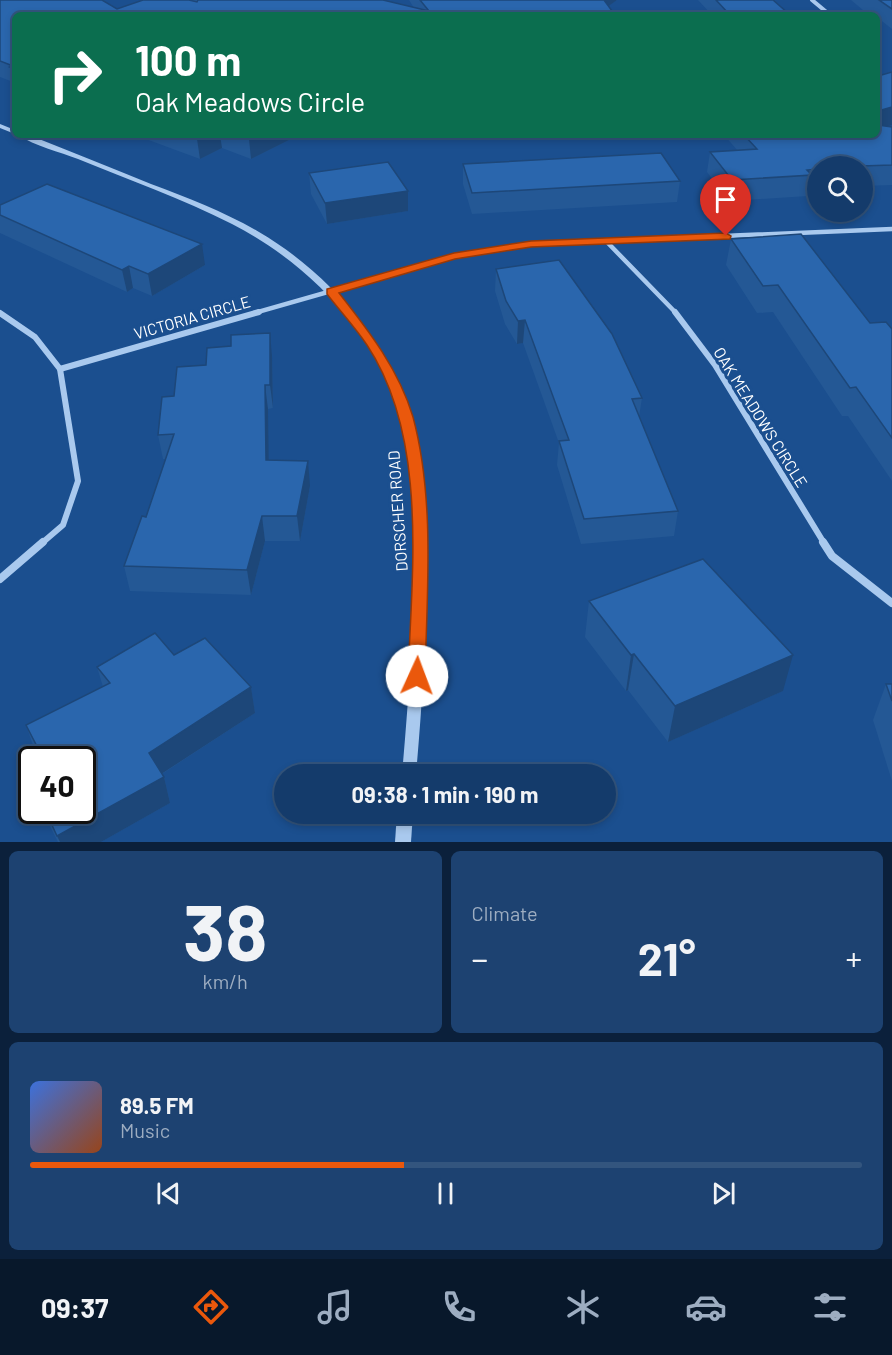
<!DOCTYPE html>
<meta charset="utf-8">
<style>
body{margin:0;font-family:Barlow,sans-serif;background:#1d4271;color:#f1f3f6;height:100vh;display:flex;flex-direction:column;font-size:22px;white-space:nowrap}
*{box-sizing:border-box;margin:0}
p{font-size:20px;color:#9dadc1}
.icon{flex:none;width:33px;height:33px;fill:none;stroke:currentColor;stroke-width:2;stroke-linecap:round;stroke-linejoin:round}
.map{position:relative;height:842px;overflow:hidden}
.details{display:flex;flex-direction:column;gap:9px;padding:9px;background:#0b203b;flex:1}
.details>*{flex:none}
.banner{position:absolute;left:12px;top:12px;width:868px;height:126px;border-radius:9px;box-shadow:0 3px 9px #0003,0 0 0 2px #33557e;background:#0b6e4f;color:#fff;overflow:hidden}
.controls{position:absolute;left:807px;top:156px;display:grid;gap:12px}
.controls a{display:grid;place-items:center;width:66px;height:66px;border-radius:50%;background:#143b6b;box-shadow:0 3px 9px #0003,0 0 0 2px #33557e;font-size:30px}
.speed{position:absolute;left:18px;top:746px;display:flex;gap:12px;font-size:30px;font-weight:700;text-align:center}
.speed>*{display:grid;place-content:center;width:78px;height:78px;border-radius:50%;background:#143b6b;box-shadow:0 3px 9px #0003,0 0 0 2px #33557e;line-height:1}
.speed .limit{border:3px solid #111;border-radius:9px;background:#fff;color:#111}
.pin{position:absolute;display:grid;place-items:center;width:51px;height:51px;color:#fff;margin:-62px -26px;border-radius:50% 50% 50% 0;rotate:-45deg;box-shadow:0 0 6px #0007}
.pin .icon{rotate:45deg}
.me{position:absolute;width:66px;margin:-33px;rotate:2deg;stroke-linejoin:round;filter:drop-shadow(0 0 4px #0008)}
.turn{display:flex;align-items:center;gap:21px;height:126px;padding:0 24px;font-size:27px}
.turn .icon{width:78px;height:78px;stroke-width:2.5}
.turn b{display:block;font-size:42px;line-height:51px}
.big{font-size:45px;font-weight:700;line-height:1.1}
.details .widget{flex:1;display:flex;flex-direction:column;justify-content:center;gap:9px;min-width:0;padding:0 21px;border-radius:9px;background:#1d4271}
.details .dial{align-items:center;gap:0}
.dial b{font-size:78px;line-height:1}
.song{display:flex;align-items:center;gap:18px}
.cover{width:72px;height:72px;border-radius:9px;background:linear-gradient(135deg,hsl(220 70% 55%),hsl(20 70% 35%))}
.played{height:6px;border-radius:3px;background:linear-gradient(90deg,#ea580c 45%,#33557e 45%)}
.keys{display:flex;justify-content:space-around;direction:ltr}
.heat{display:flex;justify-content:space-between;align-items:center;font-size:33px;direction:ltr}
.details .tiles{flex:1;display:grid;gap:9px;grid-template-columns:1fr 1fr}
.widget:last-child{grid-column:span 2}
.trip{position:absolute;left:274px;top:764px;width:342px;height:60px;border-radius:30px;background:#143b6b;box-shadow:0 3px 9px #0003,0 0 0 2px #33557e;font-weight:700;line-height:60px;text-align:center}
.tab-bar{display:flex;height:96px;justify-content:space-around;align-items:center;background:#08182b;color:#9dadc1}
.tab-bar .icon{width:42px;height:42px}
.tab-bar .active{color:#ea580c}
.tab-bar b{font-size:27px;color:#f1f3f6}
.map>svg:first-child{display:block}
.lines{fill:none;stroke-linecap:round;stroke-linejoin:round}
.minor-far3{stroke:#a9c9ee;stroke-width:4}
.minor-far2{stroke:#a9c9ee;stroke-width:4.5}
.minor-far1{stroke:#a9c9ee;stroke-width:6}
.minor{stroke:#a9c9ee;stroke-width:8}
.tertiary{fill:#a9c9ee;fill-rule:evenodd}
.wall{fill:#245895}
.shaded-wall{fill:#1d4779}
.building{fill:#2a66ad;stroke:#1d4779;stroke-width:1.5}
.route{fill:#ea580c;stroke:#983908;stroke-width:1.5}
.labels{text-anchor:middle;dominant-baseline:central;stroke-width:6;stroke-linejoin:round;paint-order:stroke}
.street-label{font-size:16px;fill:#fff;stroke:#1b4f8f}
</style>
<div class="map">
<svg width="892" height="842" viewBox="0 0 892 842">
<rect width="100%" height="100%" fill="#1b4f8f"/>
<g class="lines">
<polyline class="minor-far3" points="812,0 830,15"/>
<g class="minor-far2">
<polyline points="607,242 676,313"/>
<polyline points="254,313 454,256 531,244 892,229"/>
</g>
<g class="minor-far1">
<polyline points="675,312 715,365 824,543"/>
<polyline points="0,313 35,337 60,369 78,481 63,525 42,543"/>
<polyline points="60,369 259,312"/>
</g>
<g class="minor">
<polyline points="823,542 832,556 892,603"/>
<polyline points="0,579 43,542"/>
</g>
<g class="tertiary">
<polygon points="0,124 15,130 15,134 0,128"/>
<path d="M19,135H29C70,151 111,168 151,184C188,198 225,212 259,232C329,273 386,340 411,417C420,446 421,477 423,507C429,596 424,685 416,774H402C410,685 416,596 412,507C410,477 410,446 401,417C375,333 310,264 232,224C183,199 129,180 78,159C60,152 34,146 19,135Z"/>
<polygon points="397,813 413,813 411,842 395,842"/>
</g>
</g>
<g class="wall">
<polygon points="0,0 117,9 143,0 383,0 414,8 409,0 617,0 608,6 615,15 15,15 15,85 13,82 0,77"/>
<polygon points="698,0 773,0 789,14 794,15 712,15"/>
<polygon points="851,0 892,0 892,29 878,18 878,15 869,15"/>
<polygon points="892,72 892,125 887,126 892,127 892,185 862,186 862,166 818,166 818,189 809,189 808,196 729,201 707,172 710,152 738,151 724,135 878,135"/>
<polygon points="135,135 299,135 251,159 222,148 200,159"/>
<polygon points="463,164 680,181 677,202 472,214 463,184"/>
<polygon points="309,173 408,211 327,224 311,194"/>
<polygon points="0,205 205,265 152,296 133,288 127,292 0,233"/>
<polygon points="731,239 870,323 892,329 892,481 848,416 842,416 773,312 757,313 726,265"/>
<polygon points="496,269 642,398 639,417 678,511 674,536 581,544 557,465 559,443 523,343 517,344 505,324 495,291"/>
<polygon points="272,356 273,408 268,409 268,461 310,486 300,541 265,541 251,595 130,591 124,566 146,517 166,459 163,459 158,435 174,396 206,365"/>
<polygon points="589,601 783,691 668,742 628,690 626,691 585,637"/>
<polygon points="174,655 251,687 255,713 162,774 164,777 170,803 101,842 58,842 42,810 82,810 82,759 40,759 35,751 26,725 103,687 97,667"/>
<polygon points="886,684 892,684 892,781 873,720"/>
</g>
<g class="shaded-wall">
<polygon points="603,0 617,0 603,10"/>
<polygon points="892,107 892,125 878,129 878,111"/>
<polygon points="206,135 220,135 222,148 200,159 197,139"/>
<polygon points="257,135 299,135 251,159 249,139"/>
<polygon points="408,191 408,211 327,224 325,203"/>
<polygon points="202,244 205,265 152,296 148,274"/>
<polygon points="129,266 133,288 127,292 122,270"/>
<polygon points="525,320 523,343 517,344 518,321"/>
<polygon points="270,333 272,356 273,408 270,385"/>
<polygon points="265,385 268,409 269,485 266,460"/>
<polygon points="308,461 310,486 300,541 297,516"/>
<polygon points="262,516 265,541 251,595 247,570"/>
<polygon points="634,654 628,690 626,691 631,655"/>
<polygon points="793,655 783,691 668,742 675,706"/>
<polygon points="251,687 255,713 155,778 149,753"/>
<polygon points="164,777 170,803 101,842 60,842 57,836"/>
</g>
<g class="building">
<polygon points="0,0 102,0 117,9 143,0 189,0 197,2 198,0 383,0 429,11 420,0 604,0 615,15 15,15 15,69 10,67 13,66 0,61"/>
<polygon points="716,0 773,0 789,14 793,14 794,15 730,15"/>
<polygon points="879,0 892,0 892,9"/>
<polygon points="892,72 892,107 878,111 878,76"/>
<polygon points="878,125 892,127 892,165 861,166 818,166 818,169 807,170 812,175 732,180 710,152 757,149 744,135 878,135"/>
<polygon points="185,135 206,135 197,139"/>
<polygon points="237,135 257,135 249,139"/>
<polygon points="661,153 680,181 472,193 463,164"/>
<polygon points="388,162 408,191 325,203 309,173"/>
<polygon points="47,184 202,244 148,274 129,266 122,270 0,215 0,205"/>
<polygon points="801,234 870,323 886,322 892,329 892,438 856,387 850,388 778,285 763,286 731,239"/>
<polygon points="559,260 612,334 642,398 632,399 678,511 584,519 559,441 569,440 525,320 518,321 506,301 496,269"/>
<polygon points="270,333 270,385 265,385 266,460 308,461 297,516 262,516 247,570 124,566 142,516 146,517 174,434 158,435 162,397 174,396 177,367 206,365 207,348 231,346 231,335"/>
<polygon points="703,559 793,655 675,706 634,654 631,655 589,601"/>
<polygon points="155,633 174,655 205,638 251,687 149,753 164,777 57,836 45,810 82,810 82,759 42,759 43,758 26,725 110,683 97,667"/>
<polygon points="886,684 892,684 892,701"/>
<polygon points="32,765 32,783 24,769"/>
</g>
<path class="route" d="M726,233L731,236L730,239L531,247L455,259L339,293C369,331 399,370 413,417C435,499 427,592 425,676L423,681L417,683L410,681L408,676C412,571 428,437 367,345C355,327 340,311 327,294V289L454,253L531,241Z"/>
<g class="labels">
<g class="street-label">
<text transform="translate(192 317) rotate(-16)">VICTORIA CIRCLE</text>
<text transform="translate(761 417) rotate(58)">OAK MEADOWS CIRCLE</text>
<text transform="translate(397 511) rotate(-94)">DORSCHER ROAD</text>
</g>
</g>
</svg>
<div class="controls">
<a><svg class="icon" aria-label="search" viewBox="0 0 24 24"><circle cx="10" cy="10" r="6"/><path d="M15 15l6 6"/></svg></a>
</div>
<div class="speed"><div class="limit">40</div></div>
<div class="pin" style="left:726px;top:236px;background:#d93025"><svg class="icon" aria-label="arrive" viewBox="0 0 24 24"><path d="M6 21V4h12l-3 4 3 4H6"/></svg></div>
<svg class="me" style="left:417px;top:676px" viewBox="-20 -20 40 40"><circle r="19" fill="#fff"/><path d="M0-13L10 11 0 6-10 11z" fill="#ea580c"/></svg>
<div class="trip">09:38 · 1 min · 190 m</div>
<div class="banner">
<div class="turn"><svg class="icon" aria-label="right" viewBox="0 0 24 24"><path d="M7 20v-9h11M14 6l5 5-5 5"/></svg><div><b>100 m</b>Oak Meadows Circle</div></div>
</div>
</div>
<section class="details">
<div class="tiles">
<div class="widget dial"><b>38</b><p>km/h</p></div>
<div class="widget"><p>Climate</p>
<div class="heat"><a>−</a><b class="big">21°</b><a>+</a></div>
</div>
<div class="widget">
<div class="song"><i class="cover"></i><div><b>89.5 FM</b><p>Music</p></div></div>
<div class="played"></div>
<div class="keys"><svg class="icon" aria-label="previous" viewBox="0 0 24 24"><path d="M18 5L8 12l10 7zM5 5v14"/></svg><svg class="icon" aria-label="pause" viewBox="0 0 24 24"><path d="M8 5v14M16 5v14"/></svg><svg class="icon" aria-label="next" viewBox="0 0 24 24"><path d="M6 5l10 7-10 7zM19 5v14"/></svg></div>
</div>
</div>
</section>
<nav class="tab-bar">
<b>09:37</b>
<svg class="icon active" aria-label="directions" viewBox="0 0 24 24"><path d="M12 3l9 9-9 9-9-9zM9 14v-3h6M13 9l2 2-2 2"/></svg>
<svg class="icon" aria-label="music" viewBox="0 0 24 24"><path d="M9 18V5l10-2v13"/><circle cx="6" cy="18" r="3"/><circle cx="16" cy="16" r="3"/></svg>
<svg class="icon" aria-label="phone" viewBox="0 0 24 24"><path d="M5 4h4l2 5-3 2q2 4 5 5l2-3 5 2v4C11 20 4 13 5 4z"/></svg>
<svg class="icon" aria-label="climate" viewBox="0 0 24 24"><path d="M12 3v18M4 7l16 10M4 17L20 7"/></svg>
<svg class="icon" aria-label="car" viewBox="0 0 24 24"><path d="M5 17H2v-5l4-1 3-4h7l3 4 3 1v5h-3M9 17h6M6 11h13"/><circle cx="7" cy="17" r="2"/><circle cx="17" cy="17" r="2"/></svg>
<svg class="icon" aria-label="filters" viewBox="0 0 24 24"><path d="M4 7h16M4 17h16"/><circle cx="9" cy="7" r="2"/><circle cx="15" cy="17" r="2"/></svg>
</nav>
